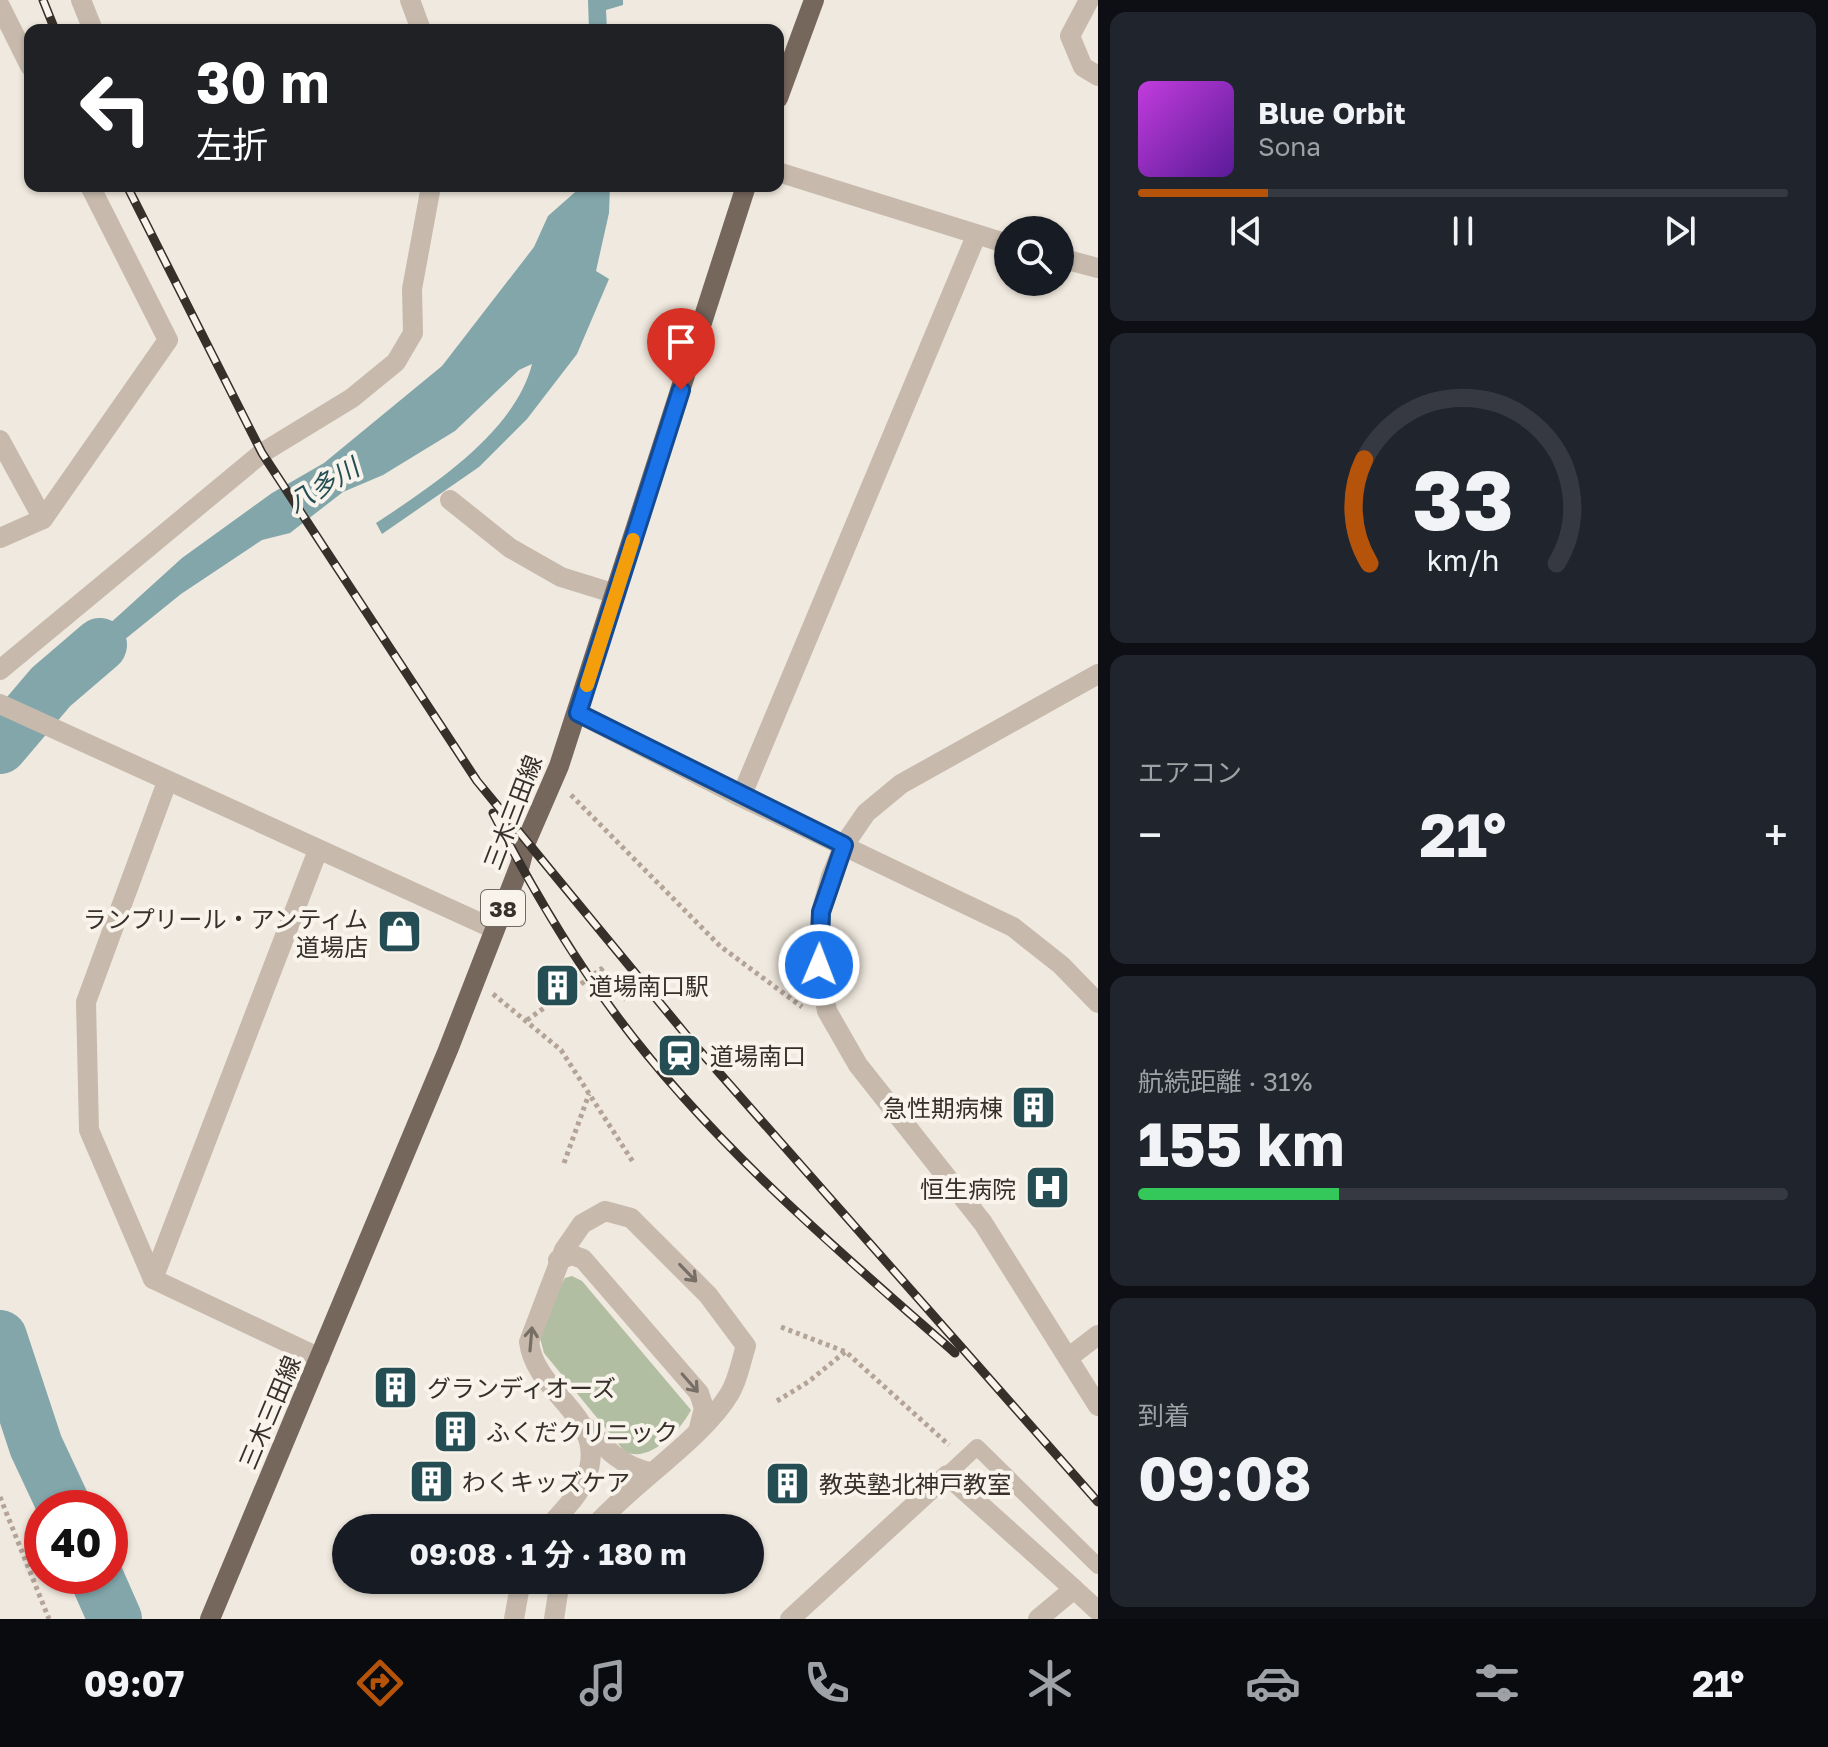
<!DOCTYPE html>
<html lang="ja">
<meta charset="utf-8">
<style>
body{margin:0;font-family:"Golos Text","Noto Sans JP",sans-serif;background:#20242c;color:#f1f3f6;height:100vh;display:flex;flex-direction:column;font-size:30px;white-space:nowrap}
*{box-sizing:border-box;margin:0}
p{font-size:26px;color:#9ea1a6}
.icon{flex:none;width:44px;height:44px;fill:none;stroke:currentColor;stroke-width:2;stroke-linecap:round;stroke-linejoin:round}
.map{position:relative;flex:1;overflow:hidden}
.side{display:flex;flex-direction:column;gap:12px;padding:12px;background:#0d0f14;width:730px}
.side>*{flex:none}
.hud{position:absolute;left:24px;top:24px;width:760px;height:168px;border-radius:16px;box-shadow:0 2px 6px #0004;background:#202124;color:#fff;overflow:hidden}
.tools{position:absolute;left:994px;top:216px;display:grid;gap:16px}
.tools a{display:grid;place-items:center;width:80px;height:80px;border-radius:50%;background:#171b24;box-shadow:0 2px 6px #0004;font-size:40px}
.speed{position:absolute;left:24px;top:1490px;display:flex;gap:16px;font-size:40px;font-weight:700;text-align:center}
.speed>*{display:grid;place-content:center;width:104px;height:104px;border-radius:50%;background:#171b24;box-shadow:0 2px 6px #0004;line-height:1}
.speed .limit{border:12px solid #d22;background:#fff;color:#111}
.pin{position:absolute;display:grid;place-items:center;width:68px;height:68px;color:#fff;margin:-82px -34px;border-radius:50% 50% 50% 0;rotate:-45deg;box-shadow:0 0 8px #0007}
.pin .icon{rotate:45deg}
.me{position:absolute;width:88px;margin:-44px;rotate:1deg;stroke-linejoin:round;filter:drop-shadow(0 0 6px #0008)}
.turn{display:flex;align-items:center;gap:28px;height:168px;padding:0 40px;font-size:36px}
.turn .icon{width:104px;height:104px;stroke-width:2.5}
.turn b{display:block;font-size:56px;line-height:68px}
.big{font-size:60px;font-weight:700;line-height:1.1}
.side .tile{flex:1;display:flex;flex-direction:column;justify-content:center;gap:12px;min-width:0;padding:0 28px;border-radius:16px;background:#20242c}
.side .dial{align-items:center;gap:0}
.dial svg{height:208px;overflow:visible;fill:none;stroke:#363941;stroke-width:7;stroke-linecap:round;text-anchor:middle}
.dial text{fill:#f1f3f6;stroke:none}
.song{display:flex;align-items:center;gap:24px}
.cover{width:96px;height:96px;border-radius:12px;background:linear-gradient(135deg,hsl(290 70% 55%),hsl(270 70% 35%))}
.played{height:8px;border-radius:4px;background:linear-gradient(90deg,#b45309 20%,#363941 20%)}
.keys{display:flex;justify-content:space-around;direction:ltr}
.heat{display:flex;justify-content:space-between;align-items:center;font-size:44px;direction:ltr}
.charge{height:12px;border-radius:6px;background:linear-gradient(90deg,#34c759 31%,#363941 0)}
.trip{position:absolute;left:332px;top:1514px;width:432px;height:80px;border-radius:40px;background:#171b24;box-shadow:0 2px 6px #0004;font-weight:700;line-height:80px;text-align:center}
.tab-bar{display:flex;height:128px;justify-content:space-around;align-items:center;background:#090b0e;color:#9ea1a6}
.tab-bar .icon{width:56px;height:56px}
.tab-bar .on{color:#b45309}
.tab-bar b{font-size:36px;color:#f1f3f6}
main{display:flex;flex:1;min-height:0}
.map>svg:first-child{display:block}
.green{fill:#b2bea1}
.water{fill:#82a6aa}
.lines{fill:none;stroke-linecap:round;stroke-linejoin:round}
.river{stroke:#82a6aa;stroke-width:54}
.path{stroke:#b3a497;stroke-width:5;stroke-dasharray:4 4;stroke-linecap:butt}
.service{stroke:#c7baad;stroke-width:16}
.minor{stroke:#c7baad;stroke-width:20}
.tertiary{stroke:#c7baad;stroke-width:20}
.primary{stroke:#76675d;stroke-width:20}
.rail-casing{stroke:#362f2a;stroke-width:9}
.rail{stroke:#f8f3eb;stroke-width:6;stroke-dasharray:18;stroke-linecap:butt}
.oneway{stroke:#776e65}
.route-casing{stroke:#114b97;stroke-width:20}
.route{stroke:#1a73e8;stroke-width:14}
.slow{stroke:#f59e0b;stroke-width:14}
.labels{text-anchor:middle;dominant-baseline:central;stroke-width:8;stroke-linejoin:round;paint-order:stroke}
.shield{fill:#f8f3eb;stroke:#706a64;stroke-width:2}
.shield-label{font-size:22px;font-weight:bold;fill:#362f2a}
.street-label{font-size:24px;fill:#362f2a;stroke:#f8f3eb}
.poi-label{font-size:24px;fill:#362f2a;stroke:#f8f3eb;text-anchor:start}
.water-label{font-size:26px;font-style:italic;fill:#244e53;stroke:#f8f3eb}
</style>
<main>
<div class="map">
<svg width="1098" height="1619" viewBox="0 0 1098 1619">
<rect width="100%" height="100%" fill="#f0e9df"/>
<path class="green" d="M572,1276L582,1281L691,1410C680,1431 650,1463 625,1452L544,1353L540,1338L561,1285L565,1278Z"/>
<g class="water">
<polygon points="588,0 623,0 623,5 606,10 607,30 589,30"/>
<path d="M582,186H610L609,213L596,271L609,279L577,354L527,419L479,467L382,534L376,523C432,486 515,432 532,364L519,370L455,431L383,475L343,492L290,533L262,540L181,594L51,699L42,685L182,558L272,493L324,463L442,366L534,247L548,216Z"/>
</g>
<g class="lines">
<g class="river">
<polyline points="0,747 51,687 100,645"/>
<polyline points="0,1337 36,1446 65,1508"/>
<polyline points="96,1576 115,1619"/>
</g>
<g class="path">
<polyline points="571,795 720,946 802,1007"/>
<polyline points="581,984 601,969 626,1000"/>
<polyline points="493,994 561,1050 633,1162"/>
<polyline points="527,1020 544,1008"/>
<polyline points="564,1163 589,1094"/>
<polyline points="781,1327 846,1352 949,1445"/>
<polyline points="777,1401 808,1382 845,1352"/>
<polyline points="0,1497 49,1619"/>
</g>
<polyline class="service" points="947,1475 977,1447 1098,1566"/>
<g class="minor">
<polyline points="81,0 93,30"/>
<polyline points="410,0 421,30"/>
<polyline points="1089,0 1070,36 1083,67 1098,76"/>
<polyline points="0,6 30,66"/>
<polyline points="778,172 1008,244"/>
<polyline points="1060,258 1098,268"/>
<polyline points="0,440 43,519"/>
<polyline points="450,500 510,548 561,577 616,594"/>
<polyline points="0,538 43,519 168,340 90,186"/>
<polyline points="0,670 262,453 352,398 396,362 413,333 412,289 431,186"/>
<polyline points="0,704 494,929"/>
<polyline points="578,713 741,797 1013,927 1061,965 1098,1003"/>
<polyline points="167,782 86,1002 89,1130 153,1279 320,1358"/>
<polyline points="741,797 976,236"/>
<polyline points="558,1260 572,1255 583,1259 699,1393 704,1408 699,1428"/>
<polyline points="153,1279 318,850"/>
<polyline points="1068,1358 1098,1335"/>
<path d="M587,1428C606,1449 620,1465 649,1472"/>
<path d="M548,1528C560,1513 579,1496 586,1478C610,1417 536,1396 529,1342L564,1250L582,1224L605,1211L631,1218L708,1295L746,1346C741,1361 738,1380 730,1393C703,1439 631,1484 593,1528"/>
<polyline points="514,1619 521,1580"/>
<polyline points="554,1619 560,1580"/>
<polyline points="790,1619 947,1475 1074,1589"/>
<polyline points="1038,1619 1074,1589 1098,1611"/>
</g>
<polyline class="tertiary" points="1098,674 901,784 866,813 844,845 831,876 821,912 819,965 827,1011 858,1065 983,1223 1098,1406"/>
<g class="primary">
<polyline points="778,98 814,0"/>
<polyline points="210,1619 448,1050 520,865 526,842 559,766 746,186"/>
</g>
<defs>
<g id="rail">
<polyline points="43,0 55,30"/>
<polyline points="127,186 262,453 477,781 692,1042 1098,1502"/>
<path d="M493,813C529,883 569,952 616,1015C712,1144 835,1248 955,1353"/>
</g>
</defs>
<use href="#rail" class="rail-casing"/>
<use href="#rail" class="rail"/>
</g>
<defs><path id="oneway-shaft" d="M-6 0H5M1.5-3L5.5 0L1.5 3" fill="none" stroke-width="1.6" stroke-linecap="round" stroke-linejoin="round" transform="scale(2)"/></defs>
<g class="oneway">
<use href="#oneway-shaft" transform="translate(688 1273) rotate(46)"/>
<use href="#oneway-shaft" transform="translate(531 1339) rotate(-85)"/>
<use href="#oneway-shaft" transform="translate(690 1383) rotate(49)"/>
</g>
<g class="lines">
<defs>
<polyline id="route" points="681,390 578,713 844,845 821,912 819,965"/>
</defs>
<use href="#route" class="route-casing"/>
<use href="#route" class="route"/>
<polyline class="slow" points="587,685 633,540"/>
</g>
<defs>
<symbol id="shop-square" viewBox="-11 -11 22 22"><rect x="-9" y="-9" width="18" height="18" rx="4" fill="#244e53" stroke="#f8f3eb"/><path d="M-5-2.5h2.3a2.7 3.5 0 0 1 5.4 0H5L5.5 6h-11ZM-1.5-2.5h3a1.5 2.3 0 0 0-3 0Z" fill="#fff"/></symbol>
<symbol id="building-square" viewBox="-11 -11 22 22"><rect x="-9" y="-9" width="18" height="18" rx="4" fill="#244e53" stroke="#f8f3eb"/><path d="M-4-6H4V6H1V3H-1V6H-4ZM-2.5-4.3h1.7v1.8h-1.7ZM.8-4.3h1.7v1.8H.8ZM-2.5-1h1.7V.8h-1.7ZM.8-1h1.7V.8H.8Z" fill="#fff"/></symbol>
<symbol id="station-square" viewBox="-11 -11 22 22"><rect x="-9" y="-9" width="18" height="18" rx="4" fill="#244e53" stroke="#f8f3eb"/><path d="M-3-6H3Q5-6 5-4V2Q5 4 3 4L4.5 6H3L1.5 4h-3L-3 6H-4.5L-3 4Q-5 4-5 2V-4Q-5-6-3-6ZM-3.5-4v3h7v-3ZM-3.5 1v1.5H-2V1ZM2 1v1.5H3.5V1Z" fill="#fff"/></symbol>
<symbol id="hospital-square" viewBox="-11 -11 22 22"><rect x="-9" y="-9" width="18" height="18" rx="4" fill="#244e53" stroke="#f8f3eb"/><path d="M-5-5h3v3.5h4V-5h3V5h-3V1.5h-4V5h-3Z" fill="#fff"/></symbol>
</defs>
<g fill-rule="evenodd">
<use href="#shop-square" x="374" y="906" width="51" height="51"/>
<use href="#building-square" x="532" y="960" width="51" height="51"/>
<use href="#station-square" x="654" y="1030" width="51" height="51"/>
<use href="#building-square" x="1008" y="1082" width="51" height="51"/>
<use href="#hospital-square" x="1022" y="1162" width="51" height="51"/>
<use href="#building-square" x="370" y="1362" width="51" height="51"/>
<use href="#building-square" x="430" y="1406" width="51" height="51"/>
<use href="#building-square" x="406" y="1456" width="51" height="51"/>
<use href="#building-square" x="762" y="1458" width="51" height="51"/>
</g>
<g class="labels">
<rect class="shield" x="481" y="890" width="44" height="36" rx="6"/>
<g class="shield-label">
<text x="503" y="908">38</text>
</g>
<g class="street-label">
<text transform="translate(512 812) rotate(-69)">三木三田線</text>
<text transform="translate(269 1412) rotate(-67)">三木三田線</text>
</g>
<g class="poi-label">
<text x="368" y="918" text-anchor="end">ランプリール・アンティム<tspan x="368" dy="28">道場店</tspan></text>
<text x="589" y="985">道場南口駅</text>
<text x="710" y="1055">道場南口</text>
<text x="1003" y="1107" text-anchor="end">急性期病棟</text>
<text x="1016" y="1188" text-anchor="end">恒生病院</text>
<text x="427" y="1387">グランディオーズ</text>
<text x="486" y="1431">ふくだクリニック</text>
<text x="462" y="1481">わくキッズケア</text>
<text x="819" y="1483">教英塾北神戸教室</text>
</g>
<g class="water-label">
<text transform="translate(323 485) rotate(-31)">八多川</text>
</g>
</g>
</svg>
<div class="tools">
<a><svg class="icon" aria-label="search" viewBox="0 0 24 24"><circle cx="10" cy="10" r="6"/><path d="M15 15l6 6"/></svg></a>
</div>
<div class="speed"><div class="limit">40</div></div>
<div class="pin" style="left:681px;top:390px;background:#d93025"><svg class="icon" aria-label="arrive" viewBox="0 0 24 24"><path d="M6 21V4h12l-3 4 3 4H6"/></svg></div>
<svg class="me" style="left:819px;top:965px" viewBox="-20 -20 40 40"><circle r="17" fill="#1a73e8" stroke="#fff" stroke-width="3"/><path d="M0-11L8 9 0 5-8 9z" fill="#fff"/></svg>
<div class="trip">09:08 · 1 分 · 180 m</div>
<div class="hud">
<div class="turn"><svg class="icon" aria-label="left" viewBox="0 0 24 24"><path d="M17 20v-9H6M10 6l-5 5 5 5"/></svg><div><b>30 m</b>左折</div></div>
</div>
</div>
<section class="side">
<div class="tile">
<div class="song"><i class="cover"></i><div><b>Blue Orbit</b><p>Sona</p></div></div>
<div class="played"></div>
<div class="keys"><svg class="icon" aria-label="previous" viewBox="0 0 24 24"><path d="M18 5L8 12l10 7zM5 5v14"/></svg><svg class="icon" aria-label="pause" viewBox="0 0 24 24"><path d="M8 5v14M16 5v14"/></svg><svg class="icon" aria-label="next" viewBox="0 0 24 24"><path d="M6 5l10 7-10 7zM19 5v14"/></svg></div>
</div>
<div class="tile dial"><svg viewBox="0 0 100 80">
<path d="M14 69A42 42 0 1 1 86 69"/>
<path d="M14 69A42 42 0 0 1 12 29" stroke="#b45309"/>
<text x="50" y="56" font-size="32" font-weight="700">33</text>
<text x="50" y="72" font-size="11">km/h</text>
</svg></div>
<div class="tile"><p>エアコン</p>
<div class="heat"><a>−</a><b class="big">21°</b><a>+</a></div>
</div>
<div class="tile"><p>航続距離 · 31%</p><b class="big">155 km</b><div class="charge"></div></div>
<div class="tile"><p>到着</p><b class="big">09:08</b></div>
</section>
</main>
<nav class="tab-bar">
<b>09:07</b>
<svg class="icon on" aria-label="directions" viewBox="0 0 24 24"><path d="M12 3l9 9-9 9-9-9zM9 14v-3h6M13 9l2 2-2 2"/></svg>
<svg class="icon" aria-label="music" viewBox="0 0 24 24"><path d="M9 18V5l10-2v13"/><circle cx="6" cy="18" r="3"/><circle cx="16" cy="16" r="3"/></svg>
<svg class="icon" aria-label="phone" viewBox="0 0 24 24"><path d="M5 4h4l2 5-3 2q2 4 5 5l2-3 5 2v4C11 20 4 13 5 4z"/></svg>
<svg class="icon" aria-label="climate" viewBox="0 0 24 24"><path d="M12 3v18M4 7l16 10M4 17L20 7"/></svg>
<svg class="icon" aria-label="car" viewBox="0 0 24 24"><path d="M5 17H2v-5l4-1 3-4h7l3 4 3 1v5h-3M9 17h6M6 11h13"/><circle cx="7" cy="17" r="2"/><circle cx="17" cy="17" r="2"/></svg>
<svg class="icon" aria-label="filters" viewBox="0 0 24 24"><path d="M4 7h16M4 17h16"/><circle cx="9" cy="7" r="2"/><circle cx="15" cy="17" r="2"/></svg>
<b>21°</b>
</nav>
